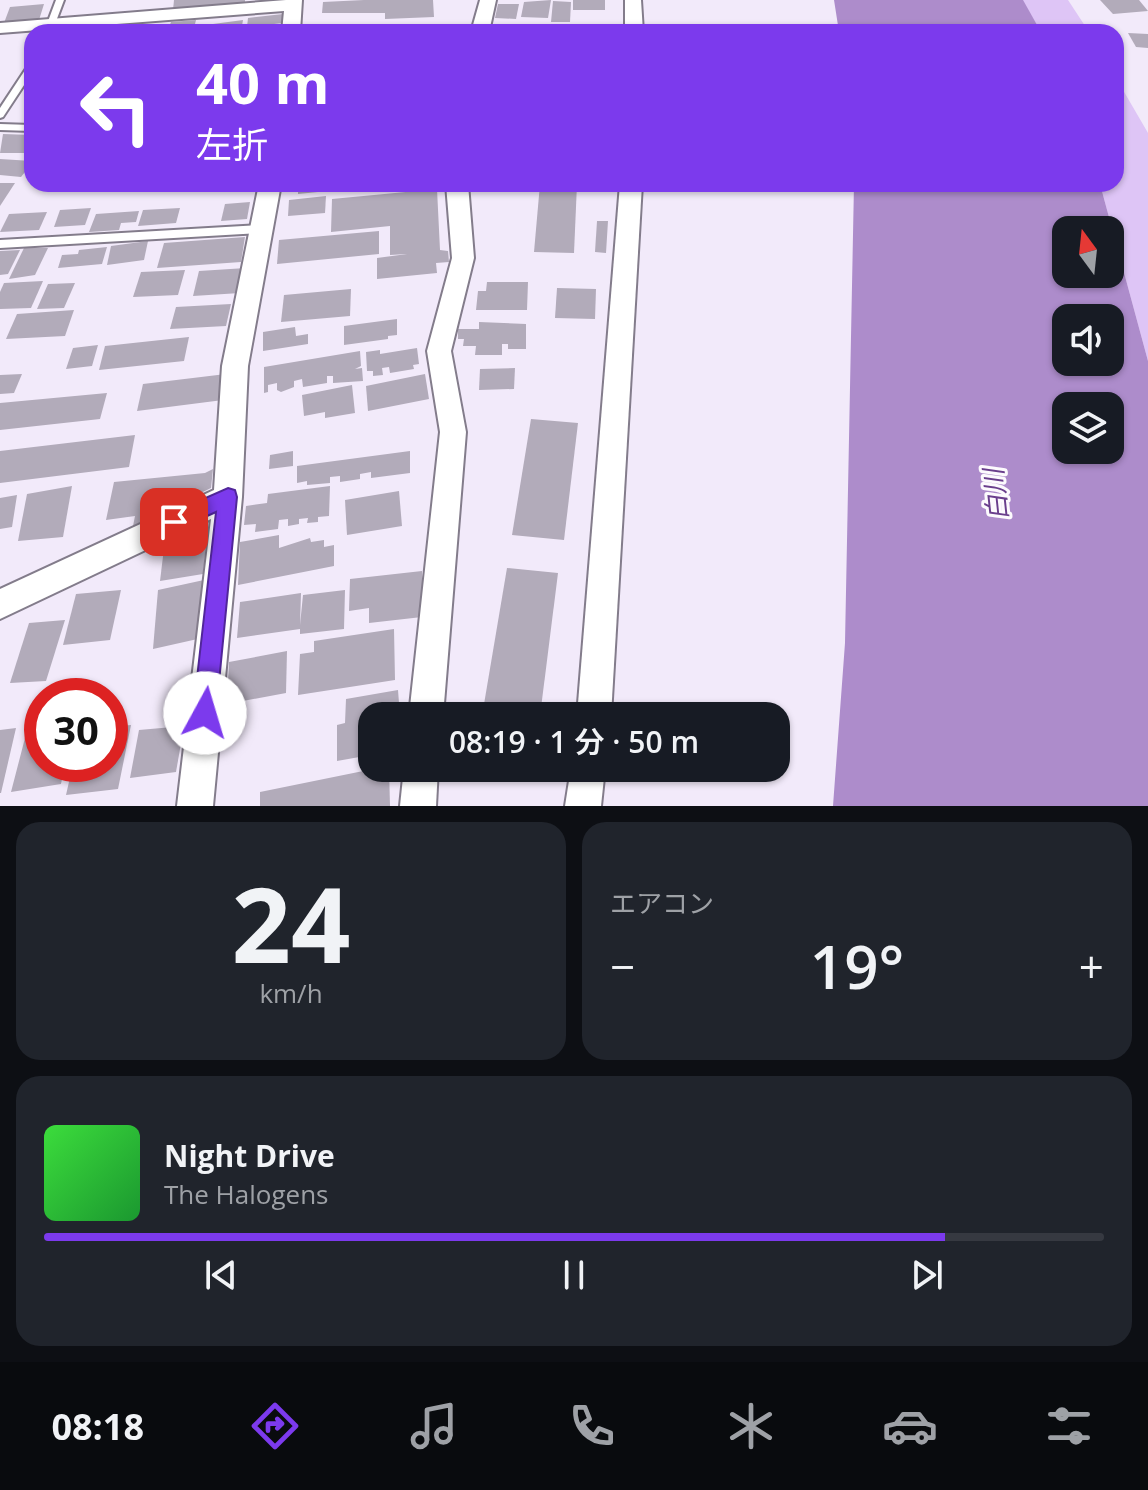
<!DOCTYPE html>
<html lang="ja">
<meta charset="utf-8">
<style>
body{margin:0;font-family:"Open Sans","Noto Sans JP",sans-serif;background:#20242c;color:#f1f3f6;height:100vh;display:flex;flex-direction:column;font-size:30px;white-space:nowrap}
*{box-sizing:border-box;margin:0}
p{font-size:26px;color:#9ea1a6}
.icon{flex:none;width:44px;height:44px;fill:none;stroke:currentColor;stroke-width:2;stroke-linecap:round;stroke-linejoin:round}
.map{position:relative;height:806px;overflow:hidden}
.panel{display:flex;flex-direction:column;gap:16px;padding:16px;background:#0d0f14;flex:1}
.panel>*{flex:none}
.top-card{position:absolute;left:24px;top:24px;width:1100px;height:168px;border-radius:24px;box-shadow:0 2px 6px #0004;background:#7c3aed;color:#fff;overflow:hidden}
.needle{width:52px;rotate:345deg}
.controls{position:absolute;left:1052px;top:216px;display:grid;gap:16px}
.controls a{display:grid;place-items:center;width:72px;height:72px;border-radius:16px;background:#171b24;box-shadow:0 2px 6px #0004;font-size:40px}
.speed{position:absolute;left:24px;top:678px;display:flex;gap:16px;font-size:40px;font-weight:700;text-align:center}
.speed>*{display:grid;place-content:center;width:104px;height:104px;border-radius:50%;background:#171b24;box-shadow:0 2px 6px #0004;line-height:1}
.speed .limit{border:12px solid #d22;background:#fff;color:#111}
.pin{position:absolute;display:grid;place-items:center;width:68px;height:68px;color:#fff;margin:-34px;border-radius:16px;box-shadow:0 4px 12px #0006}
.me{position:absolute;width:88px;margin:-44px;rotate:6deg;stroke-linejoin:round;filter:drop-shadow(0 0 6px #0008)}
.turn{display:flex;align-items:center;gap:28px;height:168px;padding:0 40px;font-size:36px}
.turn .icon{width:104px;height:104px;stroke-width:2.5}
.turn b{display:block;font-size:56px;line-height:68px}
.big{font-size:60px;font-weight:600;line-height:1.1}
.panel .card{flex:1;display:flex;flex-direction:column;justify-content:center;gap:12px;min-width:0;padding:0 28px;border-radius:24px;background:#20242c}
.panel .dial{align-items:center;gap:0}
.dial b{font-size:104px;line-height:1}
.song{display:flex;align-items:center;gap:24px}
.cover{width:96px;height:96px;border-radius:12px;background:linear-gradient(135deg,hsl(120 70% 55%),hsl(130 70% 35%))}
.played{height:8px;border-radius:4px;background:linear-gradient(90deg,#7c3aed 85%,#363941 85%)}
.keys{display:flex;justify-content:space-around;direction:ltr}
.heat{display:flex;justify-content:space-between;align-items:center;font-size:44px;direction:ltr}
.panel .tiles{flex:1;display:grid;gap:16px;grid-template-columns:1fr 1fr}
.card:last-child{grid-column:span 2}
.trip{position:absolute;left:358px;top:702px;width:432px;height:80px;border-radius:24px;background:#171b24;box-shadow:0 2px 6px #0004;font-weight:600;line-height:80px;text-align:center}
.tab-bar{display:flex;height:128px;justify-content:space-around;align-items:center;background:#090b0e;color:#9ea1a6}
.tab-bar .icon{width:56px;height:56px}
.tab-bar .current{color:#7c3aed}
.tab-bar b{font-size:36px;color:#f1f3f6}
.map>svg:first-child{display:block}
.green{fill:#dec5f6}
.water{fill:#ad8ccb;fill-rule:evenodd}
.building{fill:#b2abba}
.lines{fill:none;stroke-linecap:round;stroke-linejoin:round}
.service-casing{stroke:#837c8b;stroke-width:4}
.minor-casing{stroke:#837c8b;stroke-width:4}
.service{fill:#fff;fill-rule:evenodd}
.minor{fill:#fff;fill-rule:evenodd}
.route{fill:#7c3aed;stroke:#51269a;stroke-width:2}
.labels{text-anchor:middle;dominant-baseline:central;stroke-width:6;stroke-linejoin:round;paint-order:stroke}
.water-label{font-size:26px;font-style:italic;fill:#693e8c;stroke:#fcfafd}
</style>
<div class="map">
<svg width="1148" height="806" viewBox="0 0 1148 806">
<rect width="100%" height="100%" fill="#f2eafa"/>
<g class="green">
<polygon points="1022,0 1068,0 1089,32 1041,32"/>
<polygon points="1116,78 1148,133 1148,361 1100,184 1116,184"/>
</g>
<g class="water">
<polygon points="834,0 1023,0 1041,32 839,32"/>
<path d="M854,184H1100L1148,361V806H833L845,643ZM1066,230H1110V274H1066ZM1066,318H1110V362H1066ZM1066,406H1110V450H1066Z"/>
</g>
<g class="building">
<polygon points="174,0 245,0 245,2 173,10"/>
<polygon points="364,0 433,0 434,17 385,19 385,13 322,13 323,2"/>
<polygon points="551,0 548,18 521,17 524,2"/>
<rect x="573" y="0" width="32" height="10"/>
<polygon points="1100,0 1139,0 1148,11 1113,14"/>
<polygon points="553,1 571,2 570,22 551,22"/>
<polygon points="44,4 39,20 4,23 10,7"/>
<polygon points="498,4 519,4 516,19 495,18"/>
<polygon points="283,14 283,23 247,27 248,18"/>
<polygon points="196,20 193,32 167,32 171,22"/>
<polygon points="243,20 241,32 197,32 198,26"/>
<polygon points="463,27 463,32 390,32 391,28"/>
<polygon points="1128,33 1148,34 1148,48 1136,47"/>
<polygon points="3,134 32,135 32,144 26,153 0,153"/>
<polygon points="0,159 32,161 32,163 21,177 0,175"/>
<polygon points="0,183 15,183 0,206"/>
<polygon points="298,184 338,184 338,190 298,194"/>
<polygon points="540,184 577,184 574,253 534,252"/>
<polygon points="437,189 440,250 448,251 449,262 436,263 437,273 377,279 377,258 407,254 390,255 390,226 331,232 332,199"/>
<polygon points="326,196 325,213 288,216 289,200"/>
<polygon points="250,202 247,219 221,221 225,204"/>
<polygon points="91,208 85,225 54,227 60,210"/>
<polygon points="180,208 176,223 138,226 143,210"/>
<polygon points="139,211 136,222 121,223 119,230 89,232 96,214"/>
<polygon points="47,212 39,230 0,232 9,214"/>
<polygon points="597,221 608,221 606,253 595,252"/>
<polygon points="379,231 379,254 277,264 279,240"/>
<polygon points="245,237 241,262 157,268 164,243"/>
<polygon points="148,241 144,260 107,265 111,246"/>
<polygon points="107,247 102,264 58,268 62,255 78,254 79,250"/>
<polygon points="24,248 48,248 35,275 9,279"/>
<polygon points="20,250 8,274 0,275 0,251"/>
<polygon points="246,268 240,293 193,296 199,271"/>
<polygon points="185,270 178,295 133,297 141,272"/>
<polygon points="43,281 31,308 0,309 0,292 4,283"/>
<polygon points="487,282 528,282 527,310 476,310 478,291 486,291"/>
<polygon points="75,283 64,308 37,309 48,284"/>
<polygon points="557,288 596,289 595,319 555,318"/>
<polygon points="351,289 350,316 281,322 284,295"/>
<polygon points="231,304 226,326 170,329 176,307"/>
<polygon points="74,310 65,336 6,339 17,314"/>
<polygon points="397,319 397,335 388,336 388,339 344,345 344,326"/>
<polygon points="479,322 526,324 526,349 508,349 508,344 502,344 502,355 475,355 476,346 463,346 464,339 458,339 458,329 479,329"/>
<polygon points="295,327 296,336 308,334 308,344 263,351 263,332"/>
<polygon points="189,337 184,361 99,370 105,346"/>
<polygon points="98,345 92,366 66,369 73,348"/>
<polygon points="417,348 419,364 413,365 414,369 390,373 389,367 382,368 383,375 373,376 373,371 367,371 366,352 380,350 380,354"/>
<polygon points="360,351 361,366 355,369 362,368 363,381 333,383 333,376 327,376 327,383 303,387 302,379 294,381 294,387 281,392 277,390 277,383 268,385 268,392 264,393 264,367"/>
<polygon points="515,368 514,389 479,390 480,369"/>
<polygon points="22,374 14,393 0,394 0,375"/>
<polygon points="226,374 223,400 137,411 143,384"/>
<polygon points="425,374 429,399 368,411 366,386"/>
<polygon points="352,385 355,413 325,418 325,412 304,416 302,395"/>
<polygon points="107,393 100,419 0,430 0,403"/>
<polygon points="531,419 578,423 564,540 512,535"/>
<polygon points="135,435 129,467 0,483 0,451"/>
<polygon points="293,451 293,466 269,469 270,455"/>
<polygon points="410,451 410,473 371,478 371,472 360,474 360,479 340,482 340,476 330,477 330,483 307,485 307,481 297,483 297,466"/>
<polygon points="213,469 211,488 133,526 135,516 106,520 114,482 205,473"/>
<polygon points="72,486 63,537 18,541 27,494"/>
<polygon points="330,486 329,516 318,517 318,522 307,523 308,518 299,519 299,524 288,526 288,519 279,520 278,529 255,532 256,524 244,525 246,506 267,503 268,494"/>
<polygon points="399,491 402,526 347,535 345,500"/>
<polygon points="17,495 12,527 0,529 0,498"/>
<polygon points="209,516 203,574 160,581 165,540"/>
<polygon points="279,535 279,548 310,538 311,542 324,540 324,547 334,545 334,566 238,585 240,542"/>
<polygon points="507,568 558,573 540,716 482,716"/>
<polygon points="422,571 422,617 369,623 369,608 349,611 350,579"/>
<polygon points="204,580 202,638 153,649 158,590"/>
<polygon points="121,590 110,640 63,645 76,594"/>
<polygon points="345,590 344,629 300,634 300,629 237,638 240,602 301,593 300,625 303,595"/>
<polygon points="65,620 46,681 10,683 29,623"/>
<polygon points="394,629 395,680 298,695 300,654 314,652 314,641"/>
<polygon points="287,651 286,693 227,704 229,662"/>
<polygon points="398,690 400,716 372,716 372,745 365,747 365,756 337,761 337,725 345,723 346,699"/>
<polygon points="131,725 118,789 66,795 73,764 110,764 110,727"/>
<polygon points="184,726 176,772 130,778 139,730"/>
<polygon points="16,728 1,793 0,793 0,730"/>
<polygon points="42,736 42,764 65,764 61,784 11,792 25,738"/>
<polygon points="378,768 389,768 390,806 260,806 260,792"/>
</g>
<g class="lines">
<defs>
<g id="service">
<polygon points="56,0 64,0 52,32 44,32"/>
<polygon points="32,63 32,73 3,117 0,118 0,108 29,64"/>
<polygon points="0,124 32,125 32,131 0,130"/>
<polygon points="260,225 265,229 260,233 0,248 0,240"/>
</g>
<g id="minor">
<polygon points="286,0 302,0 300,32 282,32 284,11 0,33 0,23"/>
<polygon points="480,0 496,0 489,32 471,32"/>
<polygon points="625,0 641,0 643,32 625,32"/>
<polygon points="259,184 281,184 248,366 242,497 213,806 177,806 211,519 0,619 0,589 214,490 222,366"/>
<polygon points="446,184 468,184 474,258 451,351 466,432 443,716 409,716 440,432 427,351 452,258"/>
<polygon points="620,184 642,184 611,716 577,716"/>
<polygon points="404,768 438,768 436,806 400,806"/>
<polygon points="571,768 605,768 601,806 565,806"/>
</g>
</defs>
<use href="#service" class="service-casing"/>
<use href="#minor" class="minor-casing"/>
<use href="#service" class="service"/>
<use href="#minor" class="minor"/>
</g>
<polygon class="route" points="228,488 235,490 237,497 216,713 213,721 205,725 196,721 193,713 216,512 174,531 167,528 164,522 167,515"/>
<g class="labels">
<g class="water-label">
<text transform="translate(995 495) rotate(-96)">白川</text>
</g>
</g>
</svg>
<div class="controls">
<a><svg class="needle" viewBox="-14 -14 28 28"><path d="M0-13l5 13h-10z" fill="#e53935"/><path d="M0 13l5-13h-10z" fill="#9ea1a6"/></svg></a>
<a><svg class="icon" aria-label="sound" viewBox="0 0 24 24"><path d="M4 9h4l5-4v14l-5-4H4zM17 9q2 3 0 6"/></svg></a>
<a><svg class="icon" aria-label="layers" viewBox="0 0 24 24"><path d="M12 4l9 5-9 5-9-5zM3 14l9 5 9-5"/></svg></a>
</div>
<div class="speed"><div class="limit">30</div></div>
<div class="pin" style="left:174px;top:522px;background:#d93025"><svg class="icon" aria-label="arrive" viewBox="0 0 24 24"><path d="M6 21V4h12l-3 4 3 4H6"/></svg></div>
<svg class="me" style="left:205px;top:713px" viewBox="-20 -20 40 40"><circle r="19" fill="#fff"/><path d="M0-13L10 11 0 6-10 11z" fill="#7c3aed"/></svg>
<div class="trip">08:19 · 1 分 · 50 m</div>
<div class="top-card">
<div class="turn"><svg class="icon" aria-label="left" viewBox="0 0 24 24"><path d="M17 20v-9H6M10 6l-5 5 5 5"/></svg><div><b>40 m</b>左折</div></div>
</div>
</div>
<section class="panel">
<div class="tiles">
<div class="card dial"><b>24</b><p>km/h</p></div>
<div class="card"><p>エアコン</p>
<div class="heat"><a>−</a><b class="big">19°</b><a>+</a></div>
</div>
<div class="card">
<div class="song"><i class="cover"></i><div><b>Night Drive</b><p>The Halogens</p></div></div>
<div class="played"></div>
<div class="keys"><svg class="icon" aria-label="previous" viewBox="0 0 24 24"><path d="M18 5L8 12l10 7zM5 5v14"/></svg><svg class="icon" aria-label="pause" viewBox="0 0 24 24"><path d="M8 5v14M16 5v14"/></svg><svg class="icon" aria-label="next" viewBox="0 0 24 24"><path d="M6 5l10 7-10 7zM19 5v14"/></svg></div>
</div>
</div>
</section>
<nav class="tab-bar">
<b>08:18</b>
<svg class="icon current" aria-label="directions" viewBox="0 0 24 24"><path d="M12 3l9 9-9 9-9-9zM9 14v-3h6M13 9l2 2-2 2"/></svg>
<svg class="icon" aria-label="music" viewBox="0 0 24 24"><path d="M9 18V5l10-2v13"/><circle cx="6" cy="18" r="3"/><circle cx="16" cy="16" r="3"/></svg>
<svg class="icon" aria-label="phone" viewBox="0 0 24 24"><path d="M5 4h4l2 5-3 2q2 4 5 5l2-3 5 2v4C11 20 4 13 5 4z"/></svg>
<svg class="icon" aria-label="climate" viewBox="0 0 24 24"><path d="M12 3v18M4 7l16 10M4 17L20 7"/></svg>
<svg class="icon" aria-label="car" viewBox="0 0 24 24"><path d="M5 17H2v-5l4-1 3-4h7l3 4 3 1v5h-3M9 17h6M6 11h13"/><circle cx="7" cy="17" r="2"/><circle cx="17" cy="17" r="2"/></svg>
<svg class="icon" aria-label="filters" viewBox="0 0 24 24"><path d="M4 7h16M4 17h16"/><circle cx="9" cy="7" r="2"/><circle cx="15" cy="17" r="2"/></svg>
</nav>
